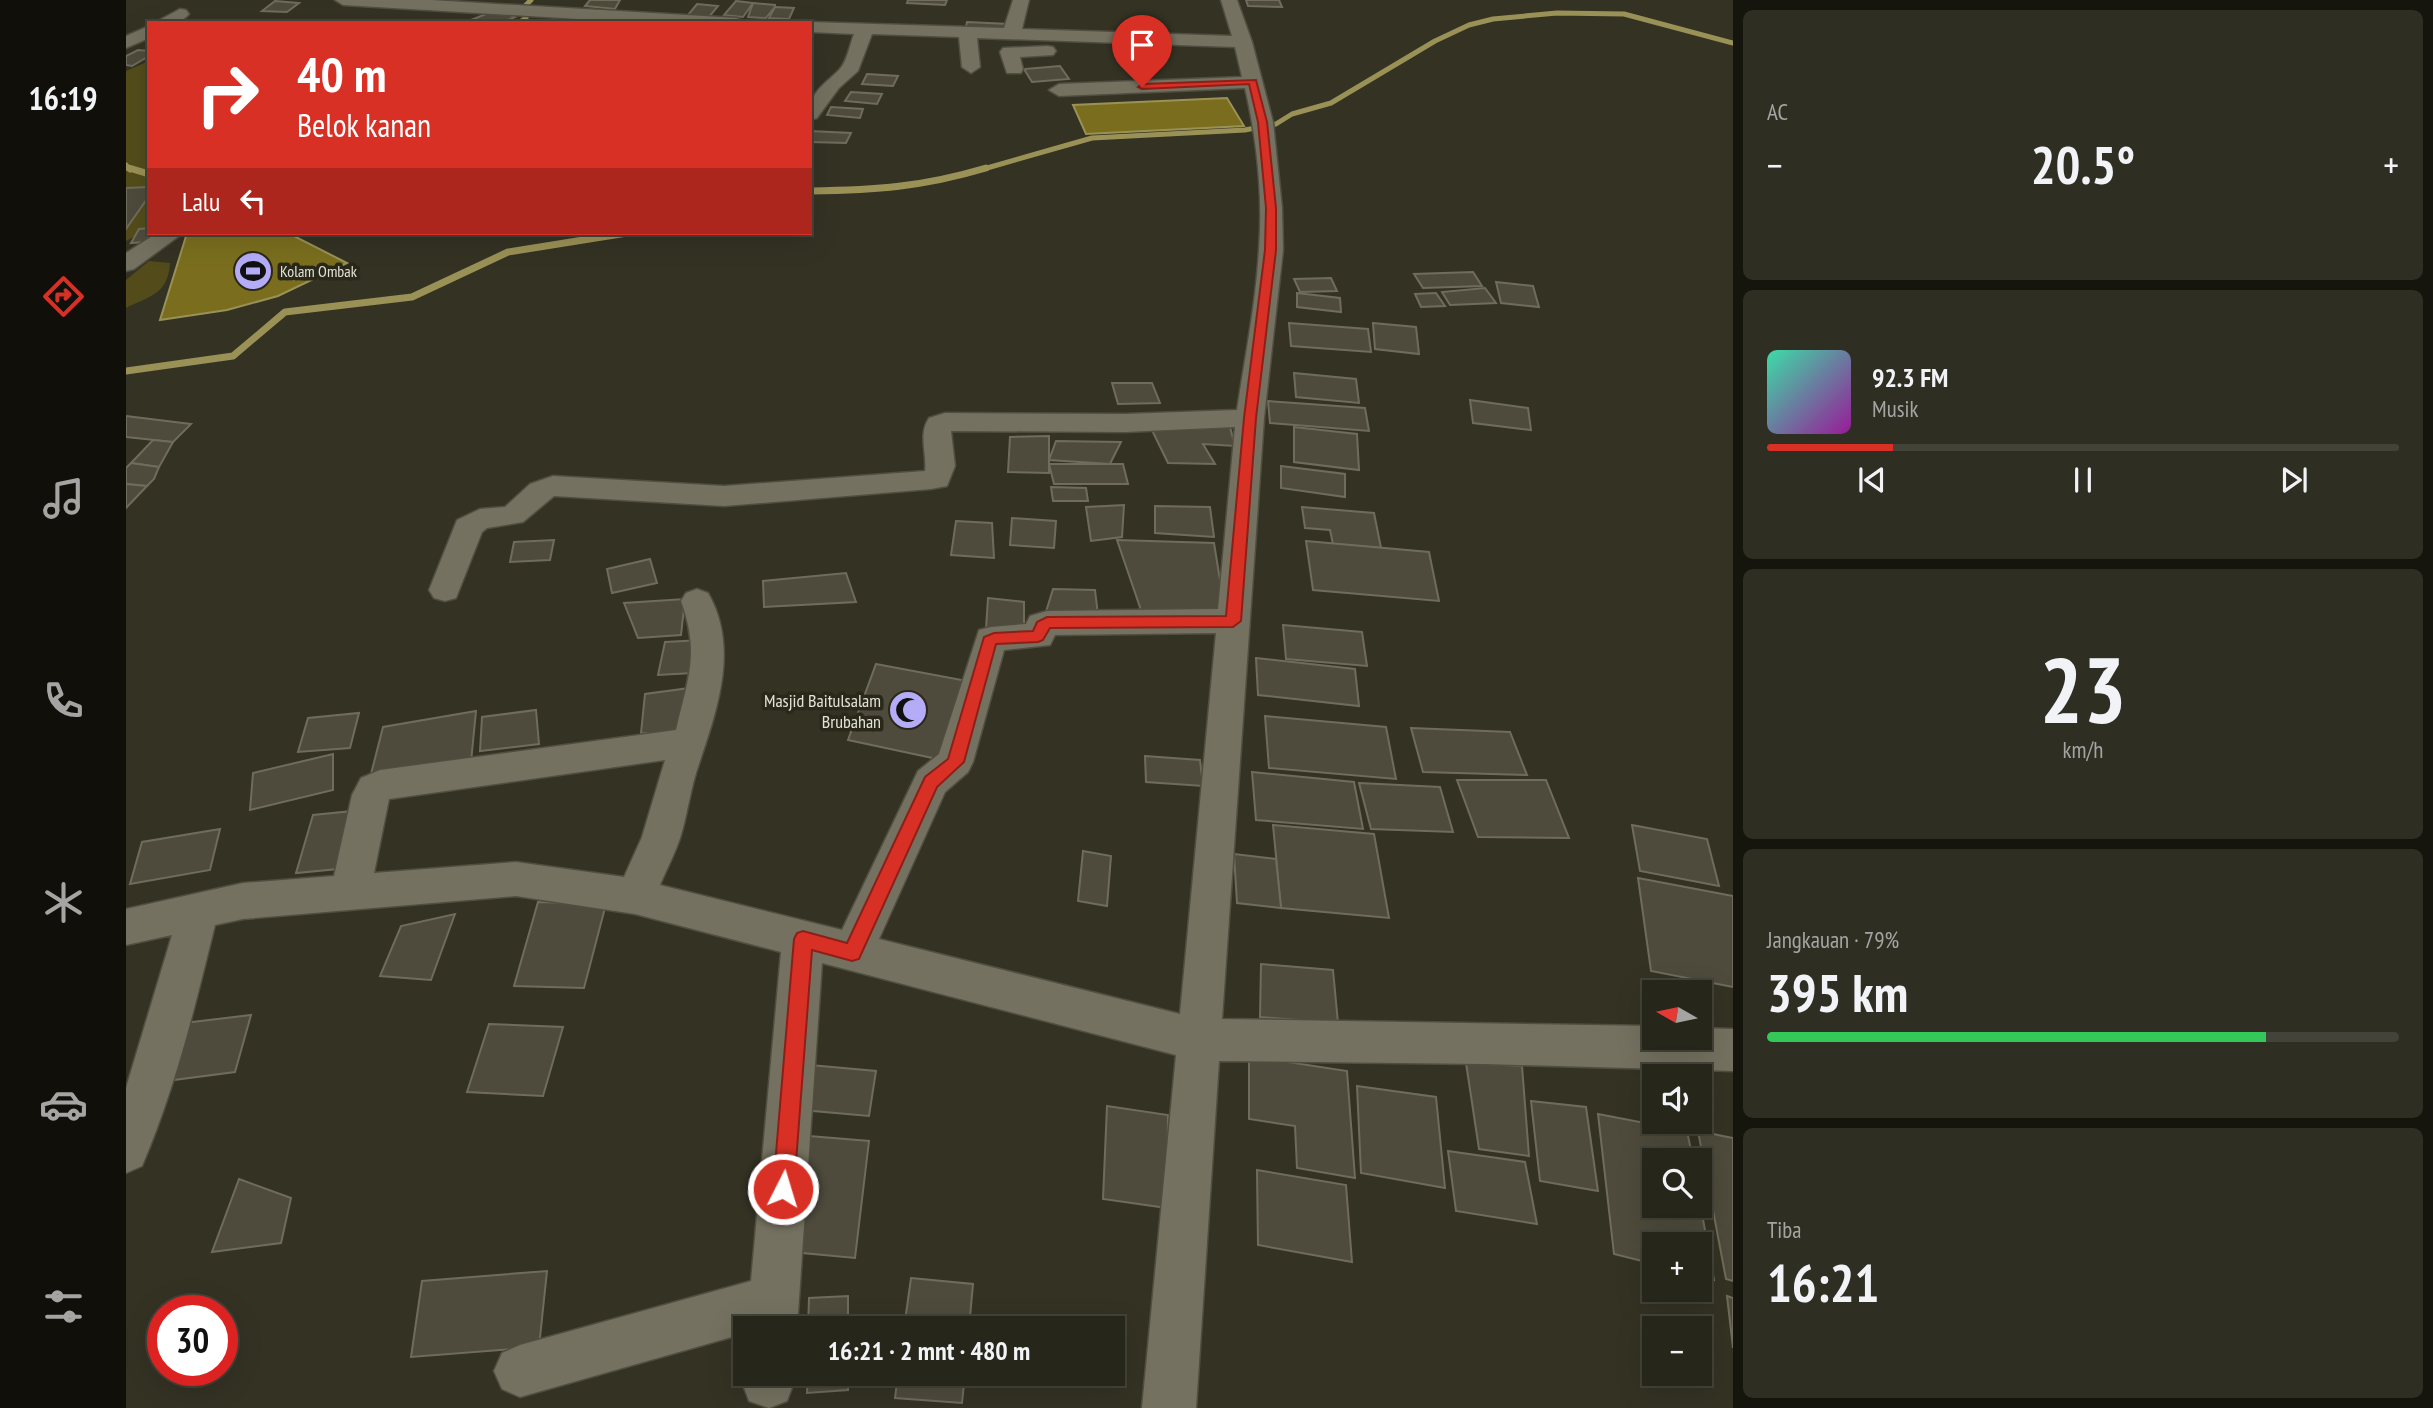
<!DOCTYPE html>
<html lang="id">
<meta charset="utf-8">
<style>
body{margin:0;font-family:"PT Sans Narrow",sans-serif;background:#2f2e23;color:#f1f3f6;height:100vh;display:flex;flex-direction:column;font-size:26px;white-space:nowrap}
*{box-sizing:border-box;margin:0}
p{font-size:23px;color:#a4a5a2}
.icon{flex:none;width:38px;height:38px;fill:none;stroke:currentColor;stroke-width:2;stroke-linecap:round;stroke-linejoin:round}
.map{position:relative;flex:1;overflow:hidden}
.drawer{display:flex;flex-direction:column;gap:10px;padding:10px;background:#15150e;width:700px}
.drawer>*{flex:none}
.banner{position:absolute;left:21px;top:21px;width:665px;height:214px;border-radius:0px;box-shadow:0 7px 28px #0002,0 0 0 2px #434339;background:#d93025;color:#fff;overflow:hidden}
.needle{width:46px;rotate:279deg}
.buttons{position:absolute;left:1516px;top:980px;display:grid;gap:14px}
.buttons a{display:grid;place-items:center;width:70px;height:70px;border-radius:0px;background:#27261a;box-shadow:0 7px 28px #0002,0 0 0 2px #434339;font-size:35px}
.speed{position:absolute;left:21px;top:1295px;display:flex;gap:14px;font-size:35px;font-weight:700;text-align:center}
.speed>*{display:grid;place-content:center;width:91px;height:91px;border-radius:50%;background:#27261a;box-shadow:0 7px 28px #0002,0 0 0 2px #434339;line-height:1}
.speed .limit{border:10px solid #d22;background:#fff;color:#111}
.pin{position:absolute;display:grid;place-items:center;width:60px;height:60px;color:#fff;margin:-72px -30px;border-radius:50% 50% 50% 0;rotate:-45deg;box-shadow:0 0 7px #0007}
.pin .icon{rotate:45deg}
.me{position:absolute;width:77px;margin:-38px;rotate:5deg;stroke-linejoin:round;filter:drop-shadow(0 0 5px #0008)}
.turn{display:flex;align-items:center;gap:24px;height:147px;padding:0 35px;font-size:32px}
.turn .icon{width:91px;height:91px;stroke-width:2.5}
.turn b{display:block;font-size:49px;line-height:60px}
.then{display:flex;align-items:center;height:66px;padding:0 35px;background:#0003;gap:14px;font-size:26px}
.big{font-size:52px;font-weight:700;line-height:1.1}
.drawer .tile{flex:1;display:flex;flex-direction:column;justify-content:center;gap:10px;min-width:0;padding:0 24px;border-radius:10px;background:#2f2e23}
.drawer .dial{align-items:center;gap:0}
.dial b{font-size:91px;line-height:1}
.song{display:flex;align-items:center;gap:21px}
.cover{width:84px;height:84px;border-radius:10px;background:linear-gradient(135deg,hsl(160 70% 55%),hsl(300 70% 35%))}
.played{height:7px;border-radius:4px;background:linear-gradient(90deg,#d93025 20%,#434339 20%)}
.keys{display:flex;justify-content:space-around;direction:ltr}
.heat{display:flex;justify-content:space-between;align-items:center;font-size:38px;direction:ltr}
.charge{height:10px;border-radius:5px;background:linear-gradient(90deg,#34c759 79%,#434339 0)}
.trip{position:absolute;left:607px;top:1316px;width:392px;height:70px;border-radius:0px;background:#27261a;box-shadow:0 7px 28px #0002,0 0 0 2px #434339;font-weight:700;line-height:70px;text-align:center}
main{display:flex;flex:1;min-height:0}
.tabs{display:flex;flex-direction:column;width:126px;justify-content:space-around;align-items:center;background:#100f0a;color:#a4a5a2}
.tabs .icon{width:49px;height:49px}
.tabs .selected{color:#d93025}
.tabs b{font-size:32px;color:#f1f3f6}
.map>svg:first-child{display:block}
.green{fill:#534c1a}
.water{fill:#7a6e1e;stroke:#9a9156;stroke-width:2}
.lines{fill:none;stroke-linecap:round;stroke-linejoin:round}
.stream-far1{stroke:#9a9156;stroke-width:5}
.stream{stroke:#9a9156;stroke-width:7}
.building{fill:#4e4b3c;stroke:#6f6c5c;stroke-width:2}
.minor-casing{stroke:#504e41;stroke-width:3}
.minor{fill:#747160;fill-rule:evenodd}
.route{fill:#d93025;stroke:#8d1f18;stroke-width:2}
.labels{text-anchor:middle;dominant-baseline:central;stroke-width:7;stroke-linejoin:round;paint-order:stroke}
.far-poi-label{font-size:16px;fill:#e3e2d8;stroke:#2a2819;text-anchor:start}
.poi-label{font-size:18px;fill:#e3e2d8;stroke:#2a2819;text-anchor:end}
</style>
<main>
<nav class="tabs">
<b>16:19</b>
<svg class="icon selected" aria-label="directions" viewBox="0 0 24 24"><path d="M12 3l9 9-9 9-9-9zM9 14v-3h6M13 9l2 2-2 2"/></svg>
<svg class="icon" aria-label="music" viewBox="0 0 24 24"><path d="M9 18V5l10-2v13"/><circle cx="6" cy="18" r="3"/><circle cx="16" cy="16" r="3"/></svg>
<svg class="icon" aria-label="phone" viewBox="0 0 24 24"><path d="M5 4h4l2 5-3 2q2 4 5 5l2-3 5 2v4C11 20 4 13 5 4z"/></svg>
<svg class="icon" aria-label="climate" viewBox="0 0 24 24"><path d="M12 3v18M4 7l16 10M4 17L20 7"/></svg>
<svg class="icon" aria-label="car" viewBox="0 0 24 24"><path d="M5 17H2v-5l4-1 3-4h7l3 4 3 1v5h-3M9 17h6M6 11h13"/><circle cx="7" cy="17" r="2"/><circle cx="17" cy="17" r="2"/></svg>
<svg class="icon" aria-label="filters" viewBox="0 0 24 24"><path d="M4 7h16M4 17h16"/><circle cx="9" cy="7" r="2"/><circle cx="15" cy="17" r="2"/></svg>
</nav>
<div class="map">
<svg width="1607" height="1408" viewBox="0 0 1607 1408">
<rect width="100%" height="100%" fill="#343223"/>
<g class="green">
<polygon points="23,61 23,192 0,197 0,71"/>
<polygon points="23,203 23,229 0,241 0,219 13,204"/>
<path d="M23,261L44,263C42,295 23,296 0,308V280Z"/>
</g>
<g class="water">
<polygon points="1101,98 1118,126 960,134 947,105"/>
<polygon points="61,233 162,233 221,263 152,296 101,310 34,320"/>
</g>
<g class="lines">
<g class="stream-far1">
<polyline points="392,23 400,18 396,9 405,0"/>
<polyline points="0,165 4,170"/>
<polyline points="854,170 966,138 1119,130 1150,124 1166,114 1205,103 1309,41 1343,25 1367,19 1431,13 1498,14 1607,43"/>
</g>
<g class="stream">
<polyline points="3,168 23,174"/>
<path d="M684,191C750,190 796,187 860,168"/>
<polyline points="0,371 107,356 159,312 286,297 382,252 501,233"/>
</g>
</g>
<g class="building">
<polygon points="464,0 494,0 489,9 459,6"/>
<polygon points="782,0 821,0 819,5 781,3"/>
<polygon points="1120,0 1153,0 1156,7 1122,6"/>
<polygon points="149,1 173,3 161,12 136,11"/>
<polygon points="610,1 627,3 617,17 598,15"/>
<polygon points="627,3 649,5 649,7 640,18 622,17"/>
<polygon points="571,4 592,6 583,17 562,15"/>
<polygon points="649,7 668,8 663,19 643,18"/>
<polygon points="365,12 377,13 389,17 375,23 353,23 345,20"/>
<polygon points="841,22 883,24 886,32 839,31"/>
<polygon points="12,50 23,51 23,56 6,66 0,65 0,56"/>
<polygon points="934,66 943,79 906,82 898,69"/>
<polygon points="741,74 772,76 767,86 736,84"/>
<polygon points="725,92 756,94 751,104 719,101"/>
<polygon points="705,107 737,109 734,118 701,115"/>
<polygon points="684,131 725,133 720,143 684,142"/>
<polygon points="23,187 23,196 0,229 0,188"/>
<polygon points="23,228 23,233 35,233 31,241 5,243 13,229"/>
<polygon points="1347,272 1356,286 1297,288 1288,274"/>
<polygon points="1205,278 1211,291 1174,292 1168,279"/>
<polygon points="1370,282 1407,286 1413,307 1375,303"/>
<polygon points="1359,288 1370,303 1324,305 1316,292"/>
<polygon points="1171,293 1214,298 1215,312 1171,307"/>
<polygon points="1310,293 1319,306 1295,307 1289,294"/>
<polygon points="1163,323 1242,329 1245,352 1165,346"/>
<polygon points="1247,323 1290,327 1293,354 1249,349"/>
<polygon points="1168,373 1230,379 1233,403 1170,397"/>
<polygon points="986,383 1026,383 1034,403 992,404"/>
<polygon points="1344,400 1402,408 1405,430 1347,423"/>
<polygon points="1142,401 1239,408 1243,431 1144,423"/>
<polygon points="0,416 65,424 47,442 0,437"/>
<polygon points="1022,422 1104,427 1109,446 1077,444 1089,464 1042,463"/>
<polygon points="1168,427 1231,434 1233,470 1168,462"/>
<polygon points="923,436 923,473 882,472 884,437"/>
<polygon points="27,440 47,442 33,467 5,463"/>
<polygon points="930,441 995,442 984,464 923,460"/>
<polygon points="5,463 33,467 28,479 21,486 0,484 0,468"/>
<polygon points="923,464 997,464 1002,484 928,484"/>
<polygon points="1155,466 1219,474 1219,497 1155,488"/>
<polygon points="0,484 21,486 0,508"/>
<polygon points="925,487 960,488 962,501 927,501"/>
<polygon points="998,505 996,537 965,541 960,507"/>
<polygon points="1029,506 1084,507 1088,537 1029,533"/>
<polygon points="1176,507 1248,513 1255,548 1207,544 1204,530 1179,528"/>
<polygon points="886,518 930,521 928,548 884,545"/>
<polygon points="830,521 866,523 868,558 825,555"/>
<polygon points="428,540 424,560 384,562 388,542"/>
<polygon points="991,540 1088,543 1100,617 1018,619"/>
<polygon points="1180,541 1303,552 1313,601 1187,590"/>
<polygon points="524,559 531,583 486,593 481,569"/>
<polygon points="720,573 730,602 638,607 637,581"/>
<polygon points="927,589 969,590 972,615 919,615"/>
<polygon points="862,598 898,602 898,629 860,629"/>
<polygon points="559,599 555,635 512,638 498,603"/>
<polygon points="1157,625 1236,632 1241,666 1160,659"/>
<polygon points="576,640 567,673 532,675 539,642"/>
<polygon points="1130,658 1229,669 1233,706 1132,695"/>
<polygon points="750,664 841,681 816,760 722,740"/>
<polygon points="571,687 558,734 515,733 519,694"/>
<polygon points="410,710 413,744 354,751 356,717"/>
<polygon points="350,711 345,762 245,774 257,727"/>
<polygon points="233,713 224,748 172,752 182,718"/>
<polygon points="1139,716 1260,727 1270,779 1143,768"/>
<polygon points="1285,728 1384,732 1401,775 1297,772"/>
<polygon points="207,754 207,790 124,810 127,773"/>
<polygon points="1019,756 1074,760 1077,786 1020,782"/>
<polygon points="1126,772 1228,782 1237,829 1130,820"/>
<polygon points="1331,780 1420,780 1443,838 1352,837"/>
<polygon points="1233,783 1314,787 1327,832 1245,829"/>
<polygon points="227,811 212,869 170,873 187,815"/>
<polygon points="1147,825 1248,834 1263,918 1155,908"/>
<polygon points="1506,825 1581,839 1593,886 1514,871"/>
<polygon points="94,829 84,870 4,884 16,842"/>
<polygon points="957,851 985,856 981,906 952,901"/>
<polygon points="1108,854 1150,859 1155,908 1111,903"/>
<polygon points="1512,878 1607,896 1607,987 1525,971"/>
<polygon points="412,902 480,904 458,988 388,986"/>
<polygon points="329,914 305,980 254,976 275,926"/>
<polygon points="1135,964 1207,970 1212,1023 1134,1017"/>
<polygon points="125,1015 109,1072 40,1081 58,1023"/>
<polygon points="363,1024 437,1027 417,1096 341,1092"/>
<polygon points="1123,1056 1221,1071 1229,1178 1171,1168 1169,1126 1123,1119"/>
<polygon points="1340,1063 1396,1066 1403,1156 1353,1149"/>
<polygon points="684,1065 750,1071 743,1116 676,1110"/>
<polygon points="1231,1086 1310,1097 1319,1188 1235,1173"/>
<polygon points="1405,1101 1460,1107 1472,1191 1414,1181"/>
<polygon points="981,1106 1042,1115 1041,1208 977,1199"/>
<polygon points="1472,1114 1561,1131 1567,1160 1528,1160 1528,1206 1573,1206 1573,1197 1588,1280 1573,1276 1573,1244 1528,1244 1528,1264 1488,1254"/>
<polygon points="1572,1131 1607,1138 1607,1281 1600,1279"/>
<polygon points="683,1136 743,1141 729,1258 666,1252"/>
<polygon points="1322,1151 1399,1162 1411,1224 1330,1211"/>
<polygon points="1131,1170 1220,1185 1226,1262 1132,1245"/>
<polygon points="113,1179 165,1198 155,1243 86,1252"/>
<polygon points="421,1271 413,1347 285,1357 296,1281"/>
<polygon points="785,1278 847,1284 843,1328 778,1328"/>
<polygon points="722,1296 722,1328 682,1328 683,1298"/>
<polygon points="1601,1296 1607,1298 1607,1348"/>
<polygon points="682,1374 722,1374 722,1390 681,1393"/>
<polygon points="772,1374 839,1374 836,1403 769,1398"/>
</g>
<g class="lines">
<defs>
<g id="minor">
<polygon points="209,0 305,0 611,18 620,23 518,23 217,5"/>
<path d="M887,0H903L896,29L1106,36L1095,0H1111L1126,42L1147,122L1156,208L1157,250L1138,418L1096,1019L1528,1026V1038H1573V1028L1607,1029V1071L1358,1064L1093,1061L1070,1408H1016L1050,1055L696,963L671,1328H620V1333L394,1397L376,1389L368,1371L376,1353L394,1345L625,1281L655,952L509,914L390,896L117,919L89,925C69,1007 49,1089 16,1166L0,1173V1088L46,935L0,945V909L117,883L208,876L226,795L235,778L254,770L550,730C562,678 574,653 555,601L560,593L571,589L582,593C615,650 589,715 570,773C564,793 561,815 555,835C550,852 541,868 534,885L716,930L792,771L813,754L853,630L865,627L900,624L904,616L921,611L1092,609L1109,427L999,432L825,431L829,466L821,486L805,489L598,506L428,496L397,522L361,528L356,532L330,598L319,601L308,598L303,590L331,520L354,509L379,507L404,484L427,476L598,486L799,471C801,453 792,434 803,418L819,413L999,414L1111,410C1119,357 1130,303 1133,249C1137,196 1131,140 1119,88L933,96L923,90L933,84L1116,77L1109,47L851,38L854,67L845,73L836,67L833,37L746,34L732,71L713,88L691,118L684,120C684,90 694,89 713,70C721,62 724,44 728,34L684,32V23H680L684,22L878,28ZM1090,633L1054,1014L753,939L819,792L842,772L847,762L878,650L924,645L929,635ZM539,760L516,837L498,877L390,862L248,873L263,799Z"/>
<path d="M54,9L60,10L63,14C54,25 41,23 28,23Z"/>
<polygon points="23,26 23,38 0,48 0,36"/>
<polygon points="921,46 927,47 930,51 927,55 894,57 897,69 895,73 881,73 874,52 877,48"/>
<polygon points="31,233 57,233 8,269 0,271 0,253"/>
<polygon points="620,1365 620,1374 668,1374 668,1382 661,1401 643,1408 623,1401 616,1382"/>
</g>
</defs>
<use href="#minor" class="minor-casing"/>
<use href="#minor" class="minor"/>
</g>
<polygon class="route" points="1130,80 1141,122 1150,208 1150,250 1130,418 1115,621 1107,627 924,628 917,640 912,642 870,644 838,762 811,787 733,959 726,961 686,950 668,1189 665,1197 657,1200 650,1197 647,1189 668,939 671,933 677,931 721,943 799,777 822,759 858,637 868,633 907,631 911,622 921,617 1100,616 1118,418 1139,250 1140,208 1132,122 1123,84 1016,89 1012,87 1016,84"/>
<defs>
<symbol id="stadium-disc" viewBox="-11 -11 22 22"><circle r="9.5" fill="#b5acf8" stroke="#2a2819"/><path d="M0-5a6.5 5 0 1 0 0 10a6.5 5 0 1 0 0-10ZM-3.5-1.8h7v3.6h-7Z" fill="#111"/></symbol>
<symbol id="mosque-disc" viewBox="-11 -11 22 22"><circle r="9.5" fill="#b5acf8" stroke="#2a2819"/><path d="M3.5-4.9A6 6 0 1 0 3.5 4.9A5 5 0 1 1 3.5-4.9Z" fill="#111"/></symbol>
</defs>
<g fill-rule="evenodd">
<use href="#stadium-disc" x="105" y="249" width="44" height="44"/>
<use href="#mosque-disc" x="760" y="688" width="44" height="44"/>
</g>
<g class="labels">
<g class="far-poi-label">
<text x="154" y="271">Kolam Ombak</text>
</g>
<g class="poi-label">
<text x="755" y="700">Masjid Baitulsalam<tspan x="755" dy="21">Brubahan</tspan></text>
</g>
</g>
</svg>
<div class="buttons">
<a><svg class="needle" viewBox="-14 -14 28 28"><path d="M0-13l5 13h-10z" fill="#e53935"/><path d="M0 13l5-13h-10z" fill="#a4a5a2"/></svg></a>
<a><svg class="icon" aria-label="sound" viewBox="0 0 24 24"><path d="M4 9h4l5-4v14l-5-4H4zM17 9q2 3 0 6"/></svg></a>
<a><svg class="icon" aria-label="search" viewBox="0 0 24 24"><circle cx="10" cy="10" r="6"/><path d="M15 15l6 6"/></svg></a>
<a>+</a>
<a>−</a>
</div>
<div class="speed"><div class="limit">30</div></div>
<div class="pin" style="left:1016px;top:87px;background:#d93025"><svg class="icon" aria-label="arrive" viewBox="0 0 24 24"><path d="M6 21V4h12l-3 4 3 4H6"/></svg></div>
<svg class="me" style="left:657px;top:1189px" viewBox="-20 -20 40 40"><circle r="17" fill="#d93025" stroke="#fff" stroke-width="3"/><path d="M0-11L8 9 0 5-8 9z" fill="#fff"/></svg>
<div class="trip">16:21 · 2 mnt · 480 m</div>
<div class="banner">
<div class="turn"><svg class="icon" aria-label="right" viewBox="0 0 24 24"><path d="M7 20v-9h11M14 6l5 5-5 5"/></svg><div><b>40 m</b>Belok kanan</div></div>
<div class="then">Lalu<svg class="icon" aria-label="left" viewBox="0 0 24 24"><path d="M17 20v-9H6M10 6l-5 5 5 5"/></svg></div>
</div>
</div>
<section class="drawer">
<div class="tile"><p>AC</p>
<div class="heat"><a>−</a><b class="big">20.5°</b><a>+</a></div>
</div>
<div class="tile">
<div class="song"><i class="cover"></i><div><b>92.3 FM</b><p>Musik</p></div></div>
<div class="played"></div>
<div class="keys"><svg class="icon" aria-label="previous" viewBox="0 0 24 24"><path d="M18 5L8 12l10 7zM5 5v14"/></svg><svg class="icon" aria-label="pause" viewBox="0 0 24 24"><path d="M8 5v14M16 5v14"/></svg><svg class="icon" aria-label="next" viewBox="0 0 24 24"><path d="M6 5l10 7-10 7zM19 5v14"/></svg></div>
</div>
<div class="tile dial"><b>23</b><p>km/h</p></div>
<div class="tile"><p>Jangkauan · 79%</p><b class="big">395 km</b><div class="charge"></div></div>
<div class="tile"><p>Tiba</p><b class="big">16:21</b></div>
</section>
</main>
